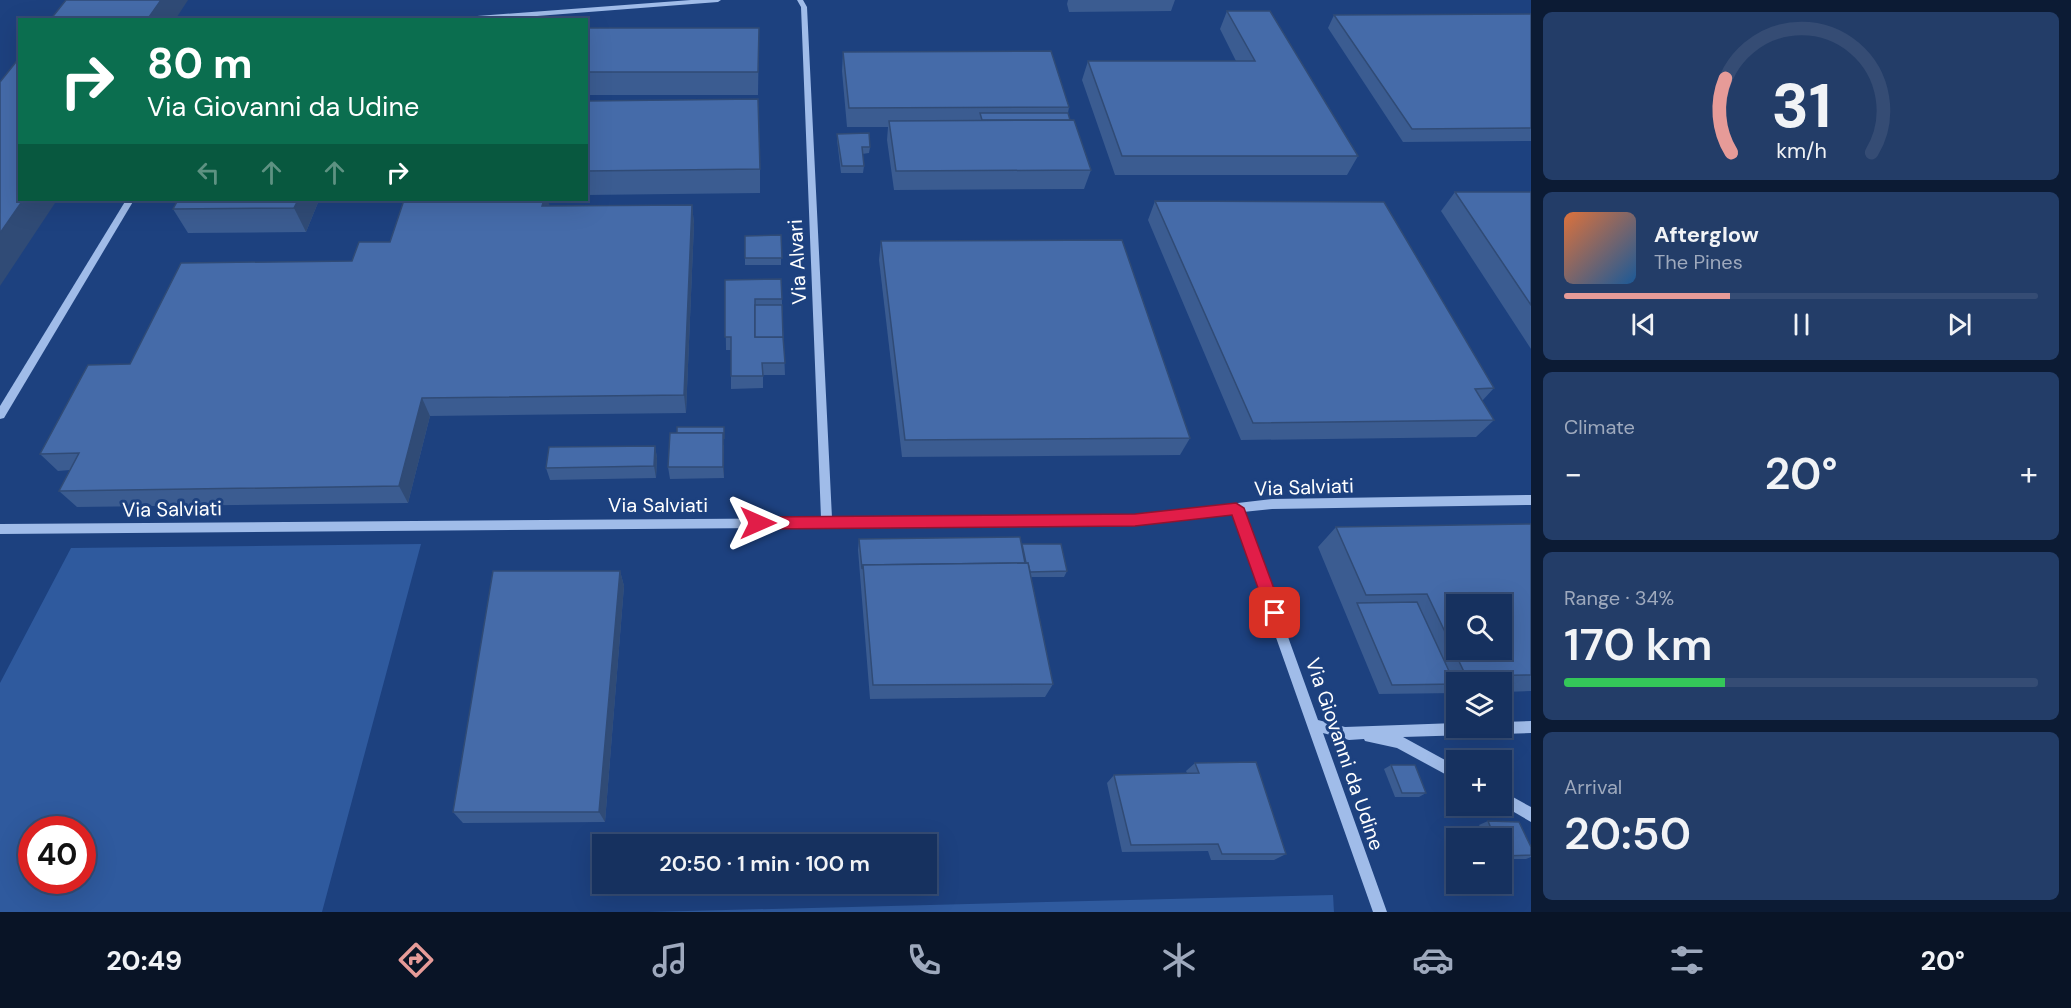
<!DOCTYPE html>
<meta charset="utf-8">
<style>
body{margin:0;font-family:"DM Sans",sans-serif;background:#233d68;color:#f1f3f6;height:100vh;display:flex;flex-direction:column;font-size:22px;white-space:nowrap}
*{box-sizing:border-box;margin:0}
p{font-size:20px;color:#9ea9bd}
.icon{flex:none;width:33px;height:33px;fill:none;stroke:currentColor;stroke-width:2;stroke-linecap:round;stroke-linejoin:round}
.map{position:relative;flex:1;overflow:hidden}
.drawer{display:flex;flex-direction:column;gap:12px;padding:12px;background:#0c1b34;width:540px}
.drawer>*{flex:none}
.top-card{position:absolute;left:18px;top:18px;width:570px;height:183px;border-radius:0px;box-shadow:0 6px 24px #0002,0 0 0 2px #354c74;background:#0b6e4f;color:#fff;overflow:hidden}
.fabs{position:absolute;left:1446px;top:594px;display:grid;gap:12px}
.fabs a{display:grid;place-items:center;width:66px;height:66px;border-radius:0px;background:#16315f;box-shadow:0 6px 24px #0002,0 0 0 2px #354c74;font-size:30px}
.speed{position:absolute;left:18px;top:816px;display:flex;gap:12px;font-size:30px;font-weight:700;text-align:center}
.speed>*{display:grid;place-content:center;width:78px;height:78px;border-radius:50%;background:#16315f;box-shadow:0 6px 24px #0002,0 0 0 2px #354c74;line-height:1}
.speed .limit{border:9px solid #d22;background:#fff;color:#111}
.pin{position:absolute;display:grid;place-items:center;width:51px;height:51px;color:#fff;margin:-26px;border-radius:12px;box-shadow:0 3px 9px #0006}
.me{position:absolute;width:66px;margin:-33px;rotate:90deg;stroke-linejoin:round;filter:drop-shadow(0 0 4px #0008)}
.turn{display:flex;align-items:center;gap:21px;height:126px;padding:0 30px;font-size:27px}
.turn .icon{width:78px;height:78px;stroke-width:2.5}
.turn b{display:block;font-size:42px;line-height:51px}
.lanes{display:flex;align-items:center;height:57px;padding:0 30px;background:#0003;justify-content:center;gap:30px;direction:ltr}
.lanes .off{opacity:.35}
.big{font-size:45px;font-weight:600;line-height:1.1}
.drawer .tile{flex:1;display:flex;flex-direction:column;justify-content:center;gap:9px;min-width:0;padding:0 21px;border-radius:9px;background:#233d68}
.drawer .dial{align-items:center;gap:0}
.dial svg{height:156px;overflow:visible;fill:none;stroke:#354c74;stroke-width:7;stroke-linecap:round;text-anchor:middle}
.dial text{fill:#f1f3f6;stroke:none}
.song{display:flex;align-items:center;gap:18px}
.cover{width:72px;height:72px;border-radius:9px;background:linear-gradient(135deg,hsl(20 70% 55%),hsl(210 70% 35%))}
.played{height:6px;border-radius:3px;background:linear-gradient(90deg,#e69b98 35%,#354c74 35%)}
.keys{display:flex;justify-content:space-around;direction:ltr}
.heat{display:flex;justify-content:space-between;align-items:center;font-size:33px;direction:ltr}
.charge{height:9px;border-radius:4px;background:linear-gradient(90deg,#34c759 34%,#354c74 0)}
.trip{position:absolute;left:592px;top:834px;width:345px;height:60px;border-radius:0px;background:#16315f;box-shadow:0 6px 24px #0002,0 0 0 2px #354c74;font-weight:600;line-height:60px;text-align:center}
.menu{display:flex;height:96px;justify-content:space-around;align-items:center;background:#091426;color:#9ea9bd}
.menu .icon{width:42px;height:42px}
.menu .current{color:#e69b98}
.menu b{font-size:27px;color:#f1f3f6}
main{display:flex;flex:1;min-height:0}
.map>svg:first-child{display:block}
.green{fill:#2f5a9e;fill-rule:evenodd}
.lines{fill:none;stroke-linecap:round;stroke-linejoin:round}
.minor{fill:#a0bce9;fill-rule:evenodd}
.wall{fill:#3b5c91}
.shaded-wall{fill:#304b76}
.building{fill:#456ba9;stroke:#304b76;stroke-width:1.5;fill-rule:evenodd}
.route{fill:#e11d48;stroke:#92132f;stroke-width:1.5}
.labels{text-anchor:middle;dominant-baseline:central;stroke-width:6;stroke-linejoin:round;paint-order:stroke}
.street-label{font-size:20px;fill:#fff;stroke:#1d417f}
</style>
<main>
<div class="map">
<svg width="1531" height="912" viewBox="0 0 1531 912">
<rect width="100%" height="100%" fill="#1d417f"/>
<g class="green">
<path d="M421,544L322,912H0V683L71,548ZM32,830H82V880H32Z"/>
<polygon points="1333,895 1334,912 648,912"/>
</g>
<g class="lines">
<g class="minor">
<polygon points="691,0 721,0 718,2 485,20 448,20 451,18"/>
<polygon points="797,0 803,0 807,7 832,518 1135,515 1272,499 1531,495 1531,505 1272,509 1243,512 1318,720 1345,727 1456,723 1456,728 1502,728 1502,722 1531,721 1531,733 1403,737 1456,766 1456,780 1397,748 1365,741 1364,739 1349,740 1323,733 1387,912 1373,912 1232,513 1135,525 0,534 0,524 821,518 801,7"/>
<polygon points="126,200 134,200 4,418 0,419 0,406"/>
<polygon points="1502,791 1531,807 1531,822 1502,805"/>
</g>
</g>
<g class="wall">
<polygon points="1068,0 1175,0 1171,11 1069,12 1067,4"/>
<polygon points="1227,11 1358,156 1347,175 1115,175 1082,80 1088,61 1236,61 1220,29"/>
<polygon points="1531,14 1531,141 1403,142 1328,28 1334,15"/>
<polygon points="586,28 759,28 758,95 586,95"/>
<polygon points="843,52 1069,107 1068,113 1070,120 1091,170 1084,189 894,190 887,140 888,127 847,127 842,71"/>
<polygon points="586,101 760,169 760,193 586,195"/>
<polygon points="837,134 870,147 869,153 862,154 864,166 863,173 841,173 837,140"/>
<polygon points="1455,192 1531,192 1531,349 1441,211"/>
<polygon points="178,200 319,200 306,232 188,233 173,209"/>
<polygon points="1155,201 1494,388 1482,401 1494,420 1476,437 1241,440 1148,220"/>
<polygon points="692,205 694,224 686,413 430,416 408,503 77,507 59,491 70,470 58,471 40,454 130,364 352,261 390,242 550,206"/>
<polygon points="781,235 781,265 745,265 745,236"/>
<polygon points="881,241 1190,438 1180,455 902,457 879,260"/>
<polygon points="781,279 785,375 763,375 763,388 731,389 731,350 726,350 725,280"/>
<polygon points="724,445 724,478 670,479 668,467"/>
<polygon points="655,446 657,458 656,478 550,480 546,468"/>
<polygon points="1531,524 1531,691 1502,692 1502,682 1456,682 1456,693 1379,694 1318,547 1336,527"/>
<polygon points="859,539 1021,545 1022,544 1067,571 1064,577 1031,577 1053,684 1045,697 870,699 858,550"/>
<polygon points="620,571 624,586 605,822 463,823 453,812"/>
<polygon points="1195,763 1286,854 1274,860 1211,860 1208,851 1122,852 1107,783 1114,775 1187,773 1186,771"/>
<polygon points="1391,765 1426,793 1419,797 1395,797 1384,769"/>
<polygon points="1488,821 1531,847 1531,857 1526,859 1502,859 1502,838 1485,838 1479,825"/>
</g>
<g class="shaded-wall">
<polygon points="161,0 188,0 175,20 147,20"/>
<polygon points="23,200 57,200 0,286 0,233"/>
<polygon points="298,200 319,200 306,232 294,208"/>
<polygon points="544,200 548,200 550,207 542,206"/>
<polygon points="692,205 694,224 686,413 684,395"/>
<polygon points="422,398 430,416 408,503 399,486"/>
<polygon points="724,427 724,478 723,467"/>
<polygon points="655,446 657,458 656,478 654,466"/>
<polygon points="620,571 624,586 605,822 599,812"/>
</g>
<g class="building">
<polygon points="66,0 161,0 147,20 50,20"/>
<polygon points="1227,11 1270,11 1358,156 1122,156 1088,61 1255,61"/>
<polygon points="1531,14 1531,128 1412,129 1334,15"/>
<polygon points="586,28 759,28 758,72 586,72"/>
<polygon points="1051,51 1069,107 849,108 843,52"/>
<polygon points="20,57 20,200 23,200 0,233 0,82"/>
<polygon points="758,99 760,169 586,171 586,101"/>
<polygon points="980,113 1068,113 1070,120 982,120"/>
<polygon points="1074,120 1091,170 896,171 889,121"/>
<polygon points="869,133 870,147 862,147 864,166 842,166 837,134"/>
<polygon points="1455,192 1531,192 1531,305"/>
<polygon points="178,200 298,200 294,208 173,209"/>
<polygon points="404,200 544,200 542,206 692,205 684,395 422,398 399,486 59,491 79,453 40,454 88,365 130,364 181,263 352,261 359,242 390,242"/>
<polygon points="1155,201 1384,202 1494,388 1475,389 1494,420 1253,423"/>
<polygon points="781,235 782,258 745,258 745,236"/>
<polygon points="1122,240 1190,438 905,440 881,241"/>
<polygon points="781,279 782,299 755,299 755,337 783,337 785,363 762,363 763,376 731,376 731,337 725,337 725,280"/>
<polygon points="755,305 782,305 783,337 755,337"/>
<polygon points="677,427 724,427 724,439 723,433 677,433"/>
<polygon points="670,433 723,433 723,467 668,467"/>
<polygon points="655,446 654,466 546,468 549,447"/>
<path d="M1531,524V675L1466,676L1427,594L1366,595L1336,527ZM1456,604H1502V650H1456Z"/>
<polygon points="1020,537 1025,563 863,565 862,569 859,539"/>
<polygon points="1022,544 1061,544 1067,571 1030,572 1028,563 1026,563"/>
<polygon points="1028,563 1053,684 873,685 863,565"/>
<polygon points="493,571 620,571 599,812 453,812"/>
<polygon points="1417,602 1455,684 1392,685 1357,603"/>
<polygon points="1256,762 1286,854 1222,854 1218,844 1131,845 1114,775 1199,773 1195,763"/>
<polygon points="1391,765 1415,765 1426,793 1402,793"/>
<polygon points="1488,821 1519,822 1531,847 1531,855 1503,856 1502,853 1502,838 1495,838"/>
</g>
<polygon class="route" points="1236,503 1244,508 1283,613 1281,618 1275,620 1270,618 1267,613 1232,515 1135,526 758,529 751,523 758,517 1135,514"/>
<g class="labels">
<g class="street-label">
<text transform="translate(797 262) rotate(-93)">Via Alvari</text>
<text transform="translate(1304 487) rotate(-2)">Via Salviati</text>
<text x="658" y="505">Via Salviati</text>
<text transform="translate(172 509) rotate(-1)">Via Salviati</text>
<text transform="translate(1345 754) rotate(71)">Via Giovanni da Udine</text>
</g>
</g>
</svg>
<div class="fabs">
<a><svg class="icon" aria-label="search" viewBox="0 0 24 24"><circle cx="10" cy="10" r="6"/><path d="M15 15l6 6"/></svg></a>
<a><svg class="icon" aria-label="layers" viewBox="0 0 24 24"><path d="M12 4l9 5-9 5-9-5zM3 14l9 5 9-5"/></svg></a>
<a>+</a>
<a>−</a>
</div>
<div class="speed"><div class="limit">40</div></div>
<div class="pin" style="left:1275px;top:613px;background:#d93025"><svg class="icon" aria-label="arrive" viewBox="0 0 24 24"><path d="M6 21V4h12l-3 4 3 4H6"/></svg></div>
<svg class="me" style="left:758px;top:523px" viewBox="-20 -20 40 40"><path d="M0-17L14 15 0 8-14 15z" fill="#e11d48" stroke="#fff" stroke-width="4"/></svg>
<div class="trip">20:50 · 1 min · 100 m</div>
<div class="top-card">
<div class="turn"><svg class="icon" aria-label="right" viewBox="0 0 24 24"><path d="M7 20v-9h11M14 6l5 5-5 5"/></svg><div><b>80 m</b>Via Giovanni da Udine</div></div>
<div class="lanes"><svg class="icon off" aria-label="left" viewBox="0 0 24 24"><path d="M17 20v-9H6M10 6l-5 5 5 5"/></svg><svg class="icon off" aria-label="ahead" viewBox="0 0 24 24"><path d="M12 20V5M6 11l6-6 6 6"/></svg><svg class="icon off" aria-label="ahead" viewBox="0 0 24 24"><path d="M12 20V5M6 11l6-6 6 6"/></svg><svg class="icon" aria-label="right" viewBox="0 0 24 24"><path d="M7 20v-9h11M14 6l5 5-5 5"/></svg></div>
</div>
</div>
<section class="drawer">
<div class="tile dial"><svg viewBox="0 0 100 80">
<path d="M14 69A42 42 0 1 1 86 69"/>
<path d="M14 69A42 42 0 0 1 11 31" stroke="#e69b98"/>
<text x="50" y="56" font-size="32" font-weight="700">31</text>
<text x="50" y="72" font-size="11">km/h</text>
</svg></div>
<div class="tile">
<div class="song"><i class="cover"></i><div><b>Afterglow</b><p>The Pines</p></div></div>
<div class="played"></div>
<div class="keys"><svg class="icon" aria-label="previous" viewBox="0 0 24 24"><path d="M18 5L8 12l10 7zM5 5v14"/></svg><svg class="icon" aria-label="pause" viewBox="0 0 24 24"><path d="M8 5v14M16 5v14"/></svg><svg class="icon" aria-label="next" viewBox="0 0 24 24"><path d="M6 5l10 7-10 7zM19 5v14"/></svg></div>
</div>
<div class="tile"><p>Climate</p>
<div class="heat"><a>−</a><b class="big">20°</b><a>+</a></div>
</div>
<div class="tile"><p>Range · 34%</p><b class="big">170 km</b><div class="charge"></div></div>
<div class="tile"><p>Arrival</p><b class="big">20:50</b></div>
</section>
</main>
<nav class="menu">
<b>20:49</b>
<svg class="icon current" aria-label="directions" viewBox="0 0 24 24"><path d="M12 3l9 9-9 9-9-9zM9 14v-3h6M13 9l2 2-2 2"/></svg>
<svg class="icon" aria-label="music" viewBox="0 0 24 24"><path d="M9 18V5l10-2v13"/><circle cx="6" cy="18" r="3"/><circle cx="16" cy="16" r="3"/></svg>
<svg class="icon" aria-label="phone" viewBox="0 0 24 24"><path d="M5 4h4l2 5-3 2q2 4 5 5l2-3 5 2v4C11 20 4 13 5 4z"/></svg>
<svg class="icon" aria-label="climate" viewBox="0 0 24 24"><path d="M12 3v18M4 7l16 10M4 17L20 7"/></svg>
<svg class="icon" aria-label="car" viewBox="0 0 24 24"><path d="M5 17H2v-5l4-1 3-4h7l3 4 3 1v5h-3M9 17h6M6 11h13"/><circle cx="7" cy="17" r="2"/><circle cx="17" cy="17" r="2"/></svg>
<svg class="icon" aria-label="filters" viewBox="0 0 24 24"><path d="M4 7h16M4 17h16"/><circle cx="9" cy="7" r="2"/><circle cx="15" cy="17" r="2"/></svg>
<b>20°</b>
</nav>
